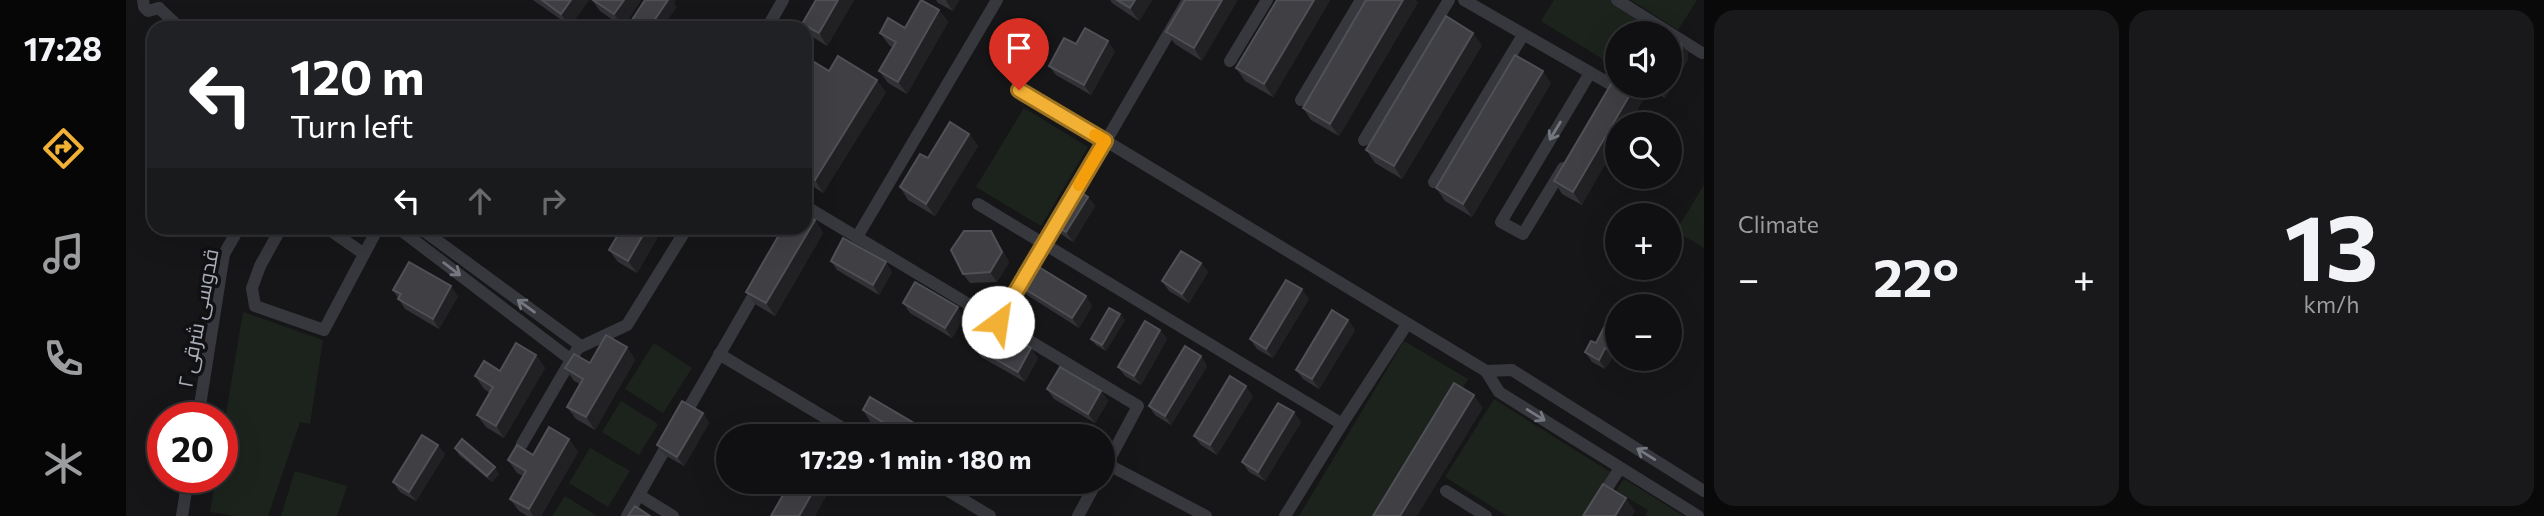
<!DOCTYPE html>
<meta charset="utf-8">
<style>
body{margin:0;font-family:Commissioner,Cairo,sans-serif;background:#19191b;color:#f1f3f6;height:100vh;display:flex;flex-direction:column;font-size:26px;white-space:nowrap}
*{box-sizing:border-box;margin:0}
p{font-size:23px;color:#9c9d9f}
.icon{flex:none;width:38px;height:38px;fill:none;stroke:currentColor;stroke-width:2;stroke-linecap:round;stroke-linejoin:round}
.map{position:relative;flex:1;overflow:hidden}
.drawer{display:flex;flex-direction:column;gap:10px;padding:10px;background:#09090a;width:840px}
.drawer>*{flex:none}
.guide{position:absolute;left:21px;top:21px;width:665px;height:214px;border-radius:21px;box-shadow:0 7px 28px #0002,0 0 0 2px #303032;background:#202124;color:#fff;overflow:hidden}
.buttons{position:absolute;left:1479px;top:21px;display:grid;gap:14px}
.buttons a{display:grid;place-items:center;width:77px;height:77px;border-radius:50%;background:#101012;box-shadow:0 7px 28px #0002,0 0 0 2px #303032;font-size:35px}
.speed{position:absolute;left:21px;top:402px;display:flex;gap:14px;font-size:35px;font-weight:700;text-align:center}
.speed>*{display:grid;place-content:center;width:91px;height:91px;border-radius:50%;background:#101012;box-shadow:0 7px 28px #0002,0 0 0 2px #303032;line-height:1}
.speed .limit{border:10px solid #d22;background:#fff;color:#111}
.pin{position:absolute;display:grid;place-items:center;width:60px;height:60px;color:#fff;margin:-72px -30px;border-radius:50% 50% 50% 0;rotate:-45deg;box-shadow:0 0 7px #0007}
.pin .icon{rotate:45deg}
.me{position:absolute;width:77px;margin:-38px;rotate:31deg;stroke-linejoin:round;filter:drop-shadow(0 0 5px #0008)}
.turn{display:flex;align-items:center;gap:24px;height:147px;padding:0 28px;font-size:32px}
.turn .icon{width:91px;height:91px;stroke-width:2.5}
.turn b{display:block;font-size:49px;line-height:60px}
.lanes{display:flex;align-items:center;height:66px;padding:0 28px;background:#0003;justify-content:center;gap:35px;direction:ltr}
.lanes .off{opacity:.35}
.big{font-size:52px;font-weight:700;line-height:1.1}
.drawer .tile{flex:1;display:flex;flex-direction:column;justify-content:center;gap:10px;min-width:0;padding:0 24px;border-radius:21px;background:#19191b}
.drawer .dial{align-items:center;gap:0}
.dial b{font-size:91px;line-height:1}
.heat{display:flex;justify-content:space-between;align-items:center;font-size:38px;direction:ltr}
.drawer .tiles{flex:1;display:grid;gap:10px;grid-template-columns:repeat(2,1fr)}
.trip{position:absolute;left:590px;top:424px;width:399px;height:70px;border-radius:35px;background:#101012;box-shadow:0 7px 28px #0002,0 0 0 2px #303032;font-weight:700;line-height:70px;text-align:center}
main{display:flex;flex:1;min-height:0}
.dock{display:flex;flex-direction:column;width:126px;justify-content:space-around;align-items:center;background:#060607;color:#9c9d9f}
.dock .icon{width:49px;height:49px}
.dock .on{color:#f2b134}
.dock b{font-size:32px;color:#f1f3f6}
.map>svg:first-child{display:block}
.green{fill:#1c231d}
.lines{fill:none;stroke-linecap:round;stroke-linejoin:round}
.minor{stroke:#37383d;stroke-width:12}
.wall{fill:#323236}
.shaded-wall{fill:#212124}
.building{fill:#3f3f44;stroke:#4f5156;stroke-width:2}
.oneway{stroke:#757881}
.route-casing{stroke:#9d7322;stroke-width:18}
.route{stroke:#f2b134;stroke-width:12}
.slow{stroke:#f59e0b;stroke-width:12}
.labels{text-anchor:middle;dominant-baseline:central;stroke-width:7;stroke-linejoin:round;paint-order:stroke}
.street-label{font-size:21px;fill:#a8adb8;stroke:#111113}
</style>
<main>
<nav class="dock">
<b>17:28</b>
<svg class="icon on" aria-label="directions" viewBox="0 0 24 24"><path d="M12 3l9 9-9 9-9-9zM9 14v-3h6M13 9l2 2-2 2"/></svg>
<svg class="icon" aria-label="music" viewBox="0 0 24 24"><path d="M9 18V5l10-2v13"/><circle cx="6" cy="18" r="3"/><circle cx="16" cy="16" r="3"/></svg>
<svg class="icon" aria-label="phone" viewBox="0 0 24 24"><path d="M5 4h4l2 5-3 2q2 4 5 5l2-3 5 2v4C11 20 4 13 5 4z"/></svg>
<svg class="icon" aria-label="climate" viewBox="0 0 24 24"><path d="M12 3v18M4 7l16 10M4 17L20 7"/></svg>
</nav>
<div class="map">
<svg width="1578" height="516" viewBox="0 0 1578 516">
<rect width="100%" height="100%" fill="#161618"/>
<g class="green">
<polygon points="1428,0 1484,0 1517,20 1509,33 1491,33 1491,61 1488,66 1415,21"/>
<polygon points="1505,0 1571,0 1552,30"/>
<polygon points="898,108 962,147 915,226 850,187"/>
<polygon points="1578,185 1578,248 1550,231"/>
<polygon points="117,312 197,340 184,424 174,422 142,516 110,516 84,512 90,478 96,478 96,438"/>
<polygon points="1278,341 1342,379 1260,516 1173,516"/>
<polygon points="528,343 566,368 537,413 499,389"/>
<polygon points="1368,399 1484,472 1456,516 1381,516 1319,477"/>
<polygon points="495,401 532,424 513,455 476,432"/>
<polygon points="464,448 504,471 482,507 443,483"/>
<polygon points="169,471 221,486 211,516 155,516"/>
<polygon points="1498,479 1558,516 1519,516 1522,510 1490,491"/>
<polygon points="439,496 471,516 426,516"/>
</g>
<g class="lines">
<g class="minor">
<polyline points="17,0 18,7 22,11 33,8"/>
<polyline points="1062,0 980,141 1360,371 1373,392 1572,516"/>
<polyline points="1338,0 1486,85 1491,77"/>
<polyline points="1491,0 1576,53"/>
<polyline points="33,8 54,28"/>
<polyline points="645,21 657,0"/>
<polyline points="1104,61 1141,0"/>
<polyline points="1175,100 1235,0"/>
<polyline points="1238,140 1323,0"/>
<polyline points="1437,168 1397,234 1375,222 1464,73"/>
<polyline points="1308,182 1397,35"/>
<polyline points="852,204 1216,424 1281,324"/>
<polyline points="679,206 1012,406 981,464 1080,516"/>
<polyline points="155,228 134,266 126,288 129,306 198,330 252,228"/>
<polyline points="201,228 238,254"/>
<polyline points="272,228 444,359"/>
<polyline points="294,228 455,346"/>
<polyline points="731,237 871,0"/>
<polyline points="872,322 980,141 893,90"/>
<polyline points="593,354 730,436"/>
<polyline points="1360,371 1386,370 1578,491"/>
<polyline points="72,418 98,254 113,228"/>
<polyline points="557,418 633,286"/>
<polyline points="396,444 452,348 501,325 561,228"/>
<polyline points="806,481 864,516"/>
<polyline points="1320,491 1360,516"/>
<polyline points="513,495 547,516"/>
<polyline points="56,516 62,478"/>
<polyline points="501,516 544,440"/>
<polyline points="952,516 971,481"/>
<polyline points="1159,516 1216,424"/>
<polyline points="1463,516 1494,468"/>
</g>
</g>
<g class="wall">
<polygon points="407,0 463,0 444,26"/>
<polygon points="466,0 515,0 497,27 474,11"/>
<polygon points="688,0 728,0 701,46 685,36 676,24 690,1"/>
<polygon points="810,0 833,0 827,11 812,3"/>
<polygon points="984,0 1026,0 1013,21 986,3"/>
<polygon points="1059,0 1076,61 1049,44 1040,32"/>
<polygon points="1151,0 1204,0 1147,97 1119,81 1110,68"/>
<polygon points="1292,2 1213,136 1185,120 1177,108"/>
<polygon points="813,10 822,22 781,94 762,83 753,71 767,48 763,45 754,33 779,28"/>
<polygon points="950,44 989,51 965,95 930,75 923,66"/>
<polygon points="1555,44 1562,53 1562,59 1539,98 1531,93 1526,86 1544,86"/>
<polygon points="1356,45 1276,179 1249,163 1240,150"/>
<polygon points="679,58 703,71 760,92 697,193 679,181"/>
<polygon points="1425,83 1346,217 1319,201 1310,188"/>
<polygon points="1509,86 1518,98 1503,124 1491,124 1456,205 1436,194 1428,181"/>
<polygon points="843,134 852,146 809,216 782,200 774,187"/>
<polygon points="962,197 969,206 947,242 932,232 925,223"/>
<polygon points="689,220 697,233 649,316 629,304 620,292"/>
<polygon points="496,228 537,228 511,273 492,262 483,250"/>
<polygon points="871,241 883,262 871,282 844,283 837,274"/>
<polygon points="705,261 766,272 753,295 711,270"/>
<polygon points="1075,263 1082,272 1063,303 1043,291 1036,281"/>
<polygon points="894,286 960,296 966,306 953,328 901,295"/>
<polygon points="267,290 332,296 313,329 279,309"/>
<polygon points="1183,299 1147,358 1131,349 1124,339"/>
<polygon points="777,303 838,317 826,338 784,313"/>
<polygon points="1491,310 1491,359 1500,359 1497,364 1486,358 1479,369 1466,362 1459,352 1470,343"/>
<polygon points="994,314 999,320 980,351 970,345 965,339"/>
<polygon points="1222,320 1229,330 1193,389 1177,379 1170,370"/>
<polygon points="1034,330 1041,339 1015,385 999,376 992,367"/>
<polygon points="501,347 509,360 469,430 450,419 441,407 454,384 448,381 439,368 464,363"/>
<polygon points="848,347 912,358 899,382 855,357"/>
<polygon points="410,355 419,368 378,438 360,427 351,415 364,393 358,389 349,376 374,371"/>
<polygon points="1075,356 1081,366 1045,425 1029,415 1023,406"/>
<polygon points="921,389 975,391 982,401 969,423 928,399"/>
<polygon points="1127,396 1091,455 1075,445 1068,436"/>
<polygon points="737,410 810,436 768,436 745,423"/>
<polygon points="577,413 583,423 558,466 537,454 531,445"/>
<polygon points="1175,422 1139,481 1123,472 1116,462"/>
<polygon points="443,439 452,452 415,516 401,516 393,511 384,499 397,476 391,473 382,460 407,455"/>
<polygon points="329,448 373,474 366,482 333,455"/>
<polygon points="319,454 290,501 274,492 267,482"/>
<polygon points="846,481 862,481 858,488"/>
</g>
<g class="shaded-wall">
<polygon points="445,0 463,0 444,26 435,14"/>
<polygon points="498,0 515,0 497,27 488,14"/>
<polygon points="542,0 550,0 548,3 551,7 536,28 523,28"/>
<polygon points="712,0 728,0 701,46 693,33"/>
<polygon points="821,0 833,0 827,11 820,1"/>
<polygon points="1009,0 1026,0 1013,21 1004,8"/>
<polygon points="1096,0 1112,0 1076,61 1068,48"/>
<polygon points="1188,0 1204,0 1147,97 1138,84"/>
<polygon points="1277,0 1290,0 1292,2 1213,136 1204,124"/>
<polygon points="813,10 822,22 781,94 772,82"/>
<polygon points="1347,33 1356,45 1276,179 1268,166"/>
<polygon points="982,41 989,51 965,95 958,85"/>
<polygon points="1555,44 1562,53 1562,59 1539,98 1533,89 1534,86 1544,86 1544,70"/>
<polygon points="1417,71 1425,83 1346,217 1337,204"/>
<polygon points="751,80 760,92 697,193 689,180"/>
<polygon points="1509,86 1518,98 1503,124 1491,124 1491,144 1456,205 1447,192"/>
<polygon points="843,134 852,146 809,216 800,204"/>
<polygon points="962,197 969,206 947,242 940,232"/>
<polygon points="689,220 697,233 649,316 640,303"/>
<polygon points="521,228 537,228 511,273 502,261"/>
<polygon points="865,231 883,262 871,282 864,272"/>
<polygon points="760,262 766,272 753,295 747,285"/>
<polygon points="1075,263 1082,272 1063,303 1056,294"/>
<polygon points="325,286 332,296 313,329 307,319"/>
<polygon points="1176,289 1183,299 1147,358 1140,349"/>
<polygon points="960,296 966,306 953,328 946,318"/>
<polygon points="832,307 838,317 826,338 819,328"/>
<polygon points="994,314 999,320 980,351 976,345"/>
<polygon points="1222,320 1229,330 1193,389 1186,379"/>
<polygon points="1034,330 1041,339 1015,385 1008,376"/>
<polygon points="501,347 509,360 469,430 460,417"/>
<polygon points="905,348 912,358 899,382 892,372"/>
<polygon points="1479,348 1486,358 1479,369 1473,360"/>
<polygon points="410,355 419,368 378,438 370,426"/>
<polygon points="1075,356 1081,366 1045,425 1039,416"/>
<polygon points="1494,359 1500,359 1497,364"/>
<polygon points="1120,386 1127,396 1091,455 1084,445"/>
<polygon points="975,391 982,401 969,423 962,414"/>
<polygon points="1348,395 1357,408 1291,516 1274,516"/>
<polygon points="1168,412 1175,422 1139,481 1132,472"/>
<polygon points="577,413 583,423 558,466 551,457"/>
<polygon points="443,439 452,452 415,516 407,516 403,509"/>
<polygon points="312,445 319,454 290,501 283,492"/>
<polygon points="369,467 373,474 366,482 361,476"/>
<polygon points="693,481 709,481 689,516 673,516"/>
<polygon points="853,481 862,481 858,488"/>
<polygon points="1500,498 1509,511 1506,516 1489,516"/>
</g>
<g class="building">
<polygon points="416,0 445,0 435,14"/>
<polygon points="467,0 498,0 488,14"/>
<polygon points="519,0 542,0 523,28 505,28 502,26"/>
<polygon points="690,0 712,0 693,33 676,24"/>
<polygon points="795,0 813,10 772,82 753,71 770,42 754,33 762,18 779,28"/>
<polygon points="991,0 1009,0 1004,8"/>
<polygon points="1059,0 1096,0 1068,48 1040,32"/>
<polygon points="1151,0 1188,0 1138,84 1110,68"/>
<polygon points="1240,0 1277,0 1204,124 1177,108"/>
<polygon points="1320,16 1347,33 1268,166 1240,150"/>
<polygon points="1521,23 1537,33 1515,33"/>
<polygon points="959,28 982,41 958,85 923,66 938,38 950,44"/>
<polygon points="1544,37 1555,44 1556,50 1544,70"/>
<polygon points="1389,55 1417,71 1337,204 1310,188"/>
<polygon points="712,56 751,80 689,180 679,174 679,58 680,57 703,71"/>
<polygon points="1491,74 1491,86 1509,86 1447,192 1428,181"/>
<polygon points="824,122 843,134 800,204 774,187 794,154 802,158"/>
<polygon points="947,187 962,197 940,232 925,223"/>
<polygon points="679,214 689,220 640,303 620,292 657,228 679,228"/>
<polygon points="496,228 521,228 502,261 483,250"/>
<polygon points="838,231 865,231 876,252 864,272 837,274 825,250"/>
<polygon points="717,238 760,262 747,285 705,261"/>
<polygon points="1055,251 1075,263 1056,294 1036,281"/>
<polygon points="283,262 325,286 307,319 272,299 275,294 267,290"/>
<polygon points="908,264 960,296 946,318 894,286"/>
<polygon points="1160,280 1176,289 1140,349 1124,339"/>
<polygon points="789,282 832,307 819,328 777,303"/>
<polygon points="983,308 994,314 976,345 965,339"/>
<polygon points="1488,308 1491,310 1491,354 1479,348 1473,360 1459,352 1465,341 1470,343"/>
<polygon points="1206,310 1222,320 1186,379 1170,370"/>
<polygon points="1019,321 1034,330 1008,376 992,367"/>
<polygon points="862,324 905,348 892,372 848,347"/>
<polygon points="480,335 501,347 460,417 441,407 457,379 439,368 448,354 464,363"/>
<polygon points="390,343 410,355 370,426 351,415 367,387 349,376 358,361 374,371"/>
<polygon points="1059,346 1075,356 1039,416 1023,406"/>
<polygon points="934,367 975,391 962,414 921,389"/>
<polygon points="1104,376 1120,386 1084,445 1068,436"/>
<polygon points="1328,383 1348,395 1274,516 1247,516"/>
<polygon points="744,397 810,436 780,436 737,410"/>
<polygon points="556,401 577,413 551,457 531,445"/>
<polygon points="1152,403 1168,412 1132,472 1116,462"/>
<polygon points="423,427 443,439 403,509 384,499 400,471 382,460 391,445 407,455"/>
<polygon points="296,435 312,445 283,492 267,482"/>
<polygon points="336,439 369,467 361,476 329,448"/>
<polygon points="665,481 693,481 673,516 645,516"/>
<polygon points="1477,484 1500,498 1489,516 1457,516"/>
<polygon points="509,506 524,516 502,516"/>
</g>
<defs><path id="oneway-shaft" d="M-6 0H5M1.5-3L5.5 0L1.5 3" fill="none" stroke-width="1.6" stroke-linecap="round" stroke-linejoin="round" transform="scale(1.75)"/></defs>
<g class="oneway">
<use href="#oneway-shaft" transform="translate(1429 131) rotate(121)"/>
<use href="#oneway-shaft" transform="translate(326 269) rotate(37)"/>
<use href="#oneway-shaft" transform="translate(400 306) rotate(-144)"/>
<use href="#oneway-shaft" transform="translate(1410 415) rotate(32)"/>
<use href="#oneway-shaft" transform="translate(1520 454) rotate(-148)"/>
</g>
<g class="lines">
<defs>
<polyline id="route" points="872,322 979,141 893,90"/>
</defs>
<use href="#route" class="route-casing"/>
<use href="#route" class="route"/>
<polyline class="slow" points="953,185 979,141 969,135"/>
</g>
<g class="labels">
<g class="street-label">
<text transform="translate(71 318) rotate(-79)">قدوسی شرقی ۲</text>
</g>
</g>
</svg>
<div class="buttons">
<a><svg class="icon" aria-label="sound" viewBox="0 0 24 24"><path d="M4 9h4l5-4v14l-5-4H4zM17 9q2 3 0 6"/></svg></a>
<a><svg class="icon" aria-label="search" viewBox="0 0 24 24"><circle cx="10" cy="10" r="6"/><path d="M15 15l6 6"/></svg></a>
<a>+</a>
<a>−</a>
</div>
<div class="speed"><div class="limit">20</div></div>
<div class="pin" style="left:893px;top:90px;background:#d93025"><svg class="icon" aria-label="arrive" viewBox="0 0 24 24"><path d="M6 21V4h12l-3 4 3 4H6"/></svg></div>
<svg class="me" style="left:872px;top:322px" viewBox="-20 -20 40 40"><circle r="19" fill="#fff"/><path d="M0-13L10 11 0 6-10 11z" fill="#f2b134"/></svg>
<div class="trip">17:29 · 1 min · 180 m</div>
<div class="guide">
<div class="turn"><svg class="icon" aria-label="left" viewBox="0 0 24 24"><path d="M17 20v-9H6M10 6l-5 5 5 5"/></svg><div><b>120 m</b>Turn left</div></div>
<div class="lanes"><svg class="icon" aria-label="left" viewBox="0 0 24 24"><path d="M17 20v-9H6M10 6l-5 5 5 5"/></svg><svg class="icon off" aria-label="ahead" viewBox="0 0 24 24"><path d="M12 20V5M6 11l6-6 6 6"/></svg><svg class="icon off" aria-label="right" viewBox="0 0 24 24"><path d="M7 20v-9h11M14 6l5 5-5 5"/></svg></div>
</div>
</div>
<section class="drawer">
<div class="tiles">
<div class="tile"><p>Climate</p>
<div class="heat"><a>−</a><b class="big">22°</b><a>+</a></div>
</div>
<div class="tile dial"><b>13</b><p>km/h</p></div>
</div>
</section>
</main>
